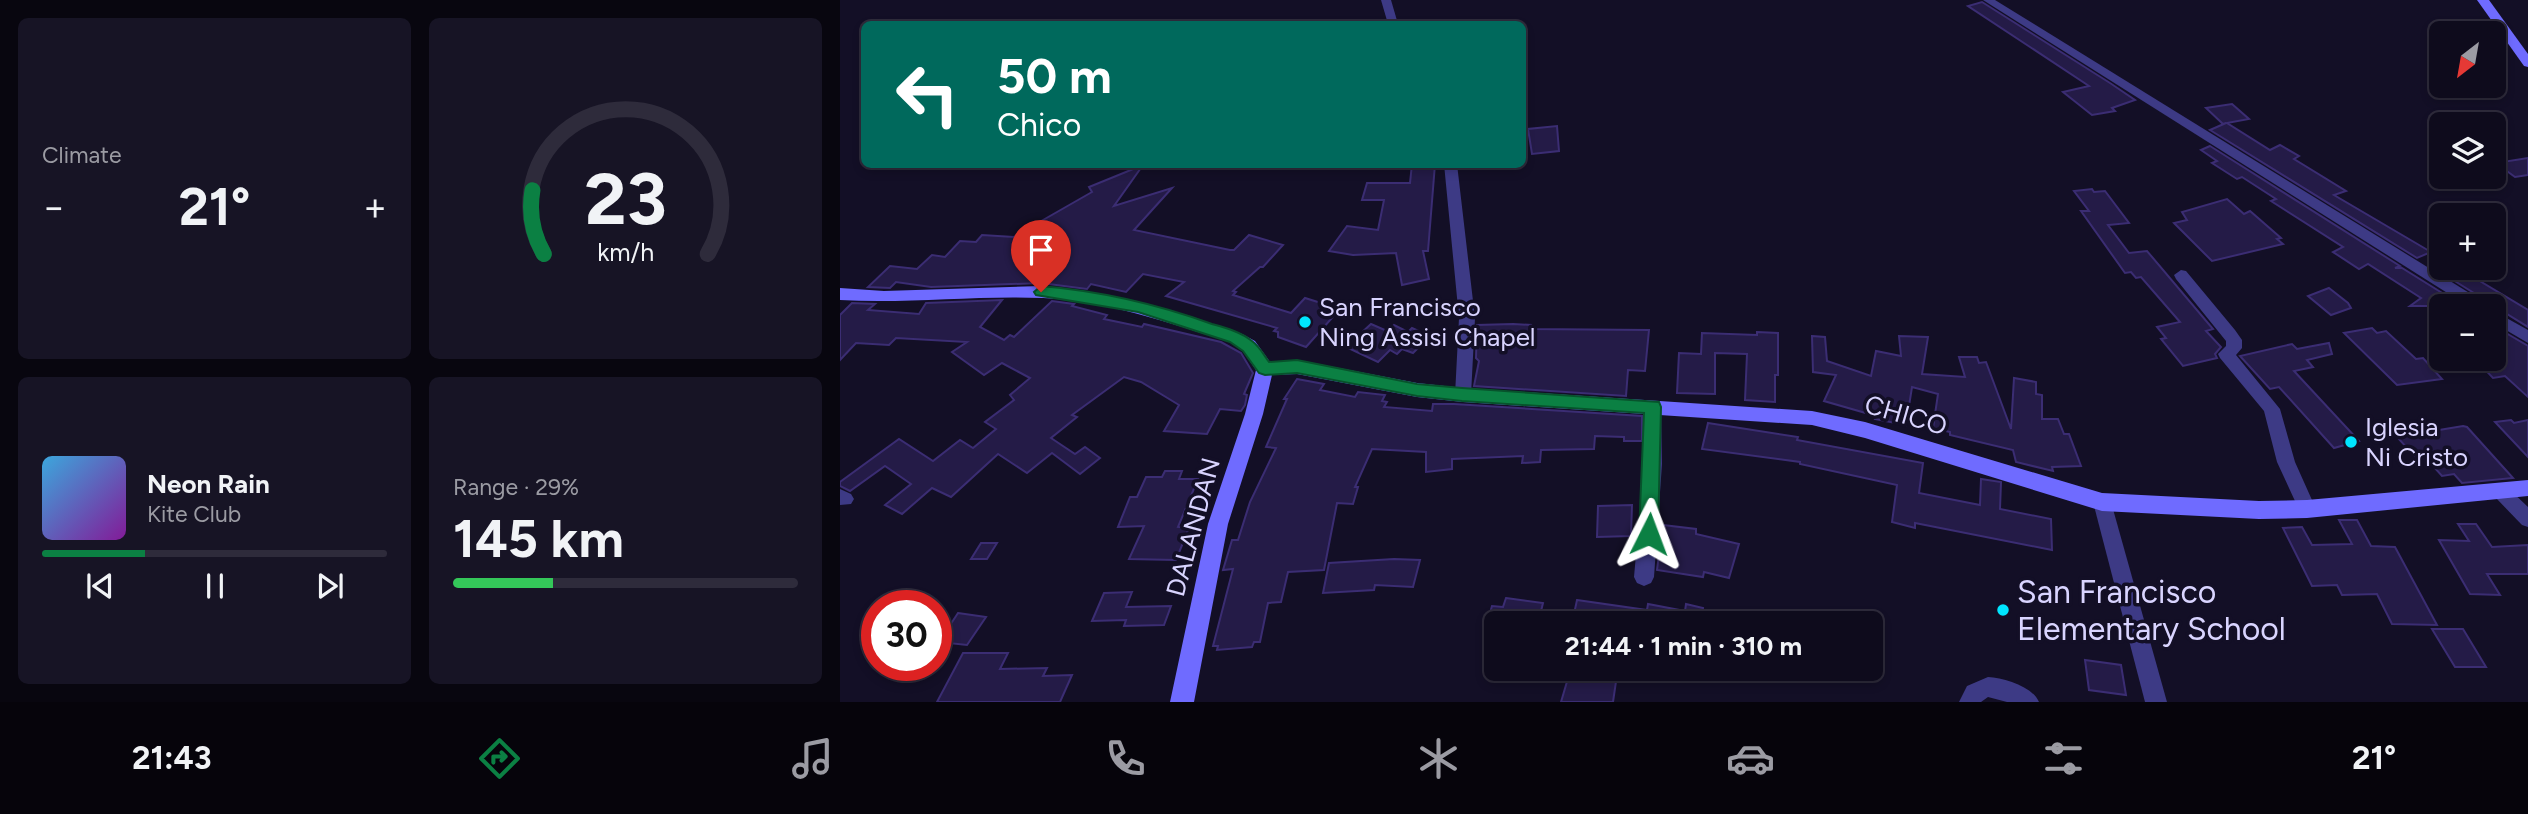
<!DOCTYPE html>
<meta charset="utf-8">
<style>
body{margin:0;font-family:Figtree,sans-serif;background:#171425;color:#f1f3f6;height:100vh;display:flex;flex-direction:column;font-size:26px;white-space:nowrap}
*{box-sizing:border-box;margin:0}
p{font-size:23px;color:#9b9ba3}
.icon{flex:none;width:38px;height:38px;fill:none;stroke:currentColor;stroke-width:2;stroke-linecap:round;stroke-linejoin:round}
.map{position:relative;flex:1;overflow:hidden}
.drawer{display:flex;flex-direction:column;gap:18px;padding:18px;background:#08060f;width:840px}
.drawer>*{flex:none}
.guide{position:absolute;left:21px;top:21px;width:665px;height:147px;border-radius:10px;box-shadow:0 4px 10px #0003,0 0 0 2px #2e2b3b;background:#00695c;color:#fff;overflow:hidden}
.needle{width:46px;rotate:211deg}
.fabs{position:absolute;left:1589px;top:21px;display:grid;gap:14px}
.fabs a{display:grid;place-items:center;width:77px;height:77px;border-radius:10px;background:#0e0b1c;box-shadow:0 4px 10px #0003,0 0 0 2px #2e2b3b;font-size:35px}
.speed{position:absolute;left:21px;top:590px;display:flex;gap:14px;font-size:35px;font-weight:700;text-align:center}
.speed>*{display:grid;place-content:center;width:91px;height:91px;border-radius:50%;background:#0e0b1c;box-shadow:0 4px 10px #0003,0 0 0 2px #2e2b3b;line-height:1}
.speed .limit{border:10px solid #d22;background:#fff;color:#111}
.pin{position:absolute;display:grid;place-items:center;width:60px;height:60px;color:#fff;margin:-72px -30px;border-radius:50% 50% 50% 0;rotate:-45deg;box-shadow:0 0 7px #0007}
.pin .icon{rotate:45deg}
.me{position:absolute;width:77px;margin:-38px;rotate:3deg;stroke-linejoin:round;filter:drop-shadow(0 0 5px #0008)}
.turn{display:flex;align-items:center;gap:24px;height:147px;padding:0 21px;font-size:32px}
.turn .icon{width:91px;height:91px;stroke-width:2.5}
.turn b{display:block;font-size:49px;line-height:60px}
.big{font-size:52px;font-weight:700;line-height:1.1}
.drawer .card{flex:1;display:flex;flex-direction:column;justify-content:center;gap:10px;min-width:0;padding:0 24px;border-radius:10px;background:#171425}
.drawer .dial{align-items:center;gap:0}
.dial svg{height:182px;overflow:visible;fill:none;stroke:#2e2b3b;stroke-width:7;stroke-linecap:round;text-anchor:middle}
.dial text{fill:#f1f3f6;stroke:none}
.song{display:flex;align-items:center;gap:21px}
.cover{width:84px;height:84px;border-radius:10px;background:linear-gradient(135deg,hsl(200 70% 55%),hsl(290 70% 35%))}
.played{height:7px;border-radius:4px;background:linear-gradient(90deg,#0b8043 30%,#2e2b3b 30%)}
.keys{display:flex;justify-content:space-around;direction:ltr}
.heat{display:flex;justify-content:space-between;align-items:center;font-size:38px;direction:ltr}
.charge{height:10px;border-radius:5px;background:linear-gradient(90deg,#34c759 29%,#2e2b3b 0)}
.drawer .tiles{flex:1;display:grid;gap:18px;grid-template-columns:repeat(2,1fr)}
.trip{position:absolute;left:644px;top:611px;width:399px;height:70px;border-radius:10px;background:#0e0b1c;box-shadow:0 4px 10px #0003,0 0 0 2px #2e2b3b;font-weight:700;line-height:70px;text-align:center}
.dock{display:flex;height:112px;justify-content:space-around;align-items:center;background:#06040b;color:#9b9ba3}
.dock .icon{width:49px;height:49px}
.dock .on{color:#0b8043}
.dock b{font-size:32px;color:#f1f3f6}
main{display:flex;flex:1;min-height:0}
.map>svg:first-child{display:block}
.building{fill:#241b47;stroke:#3b2d73;stroke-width:2}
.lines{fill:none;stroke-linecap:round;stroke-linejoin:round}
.street{fill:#3d3a85;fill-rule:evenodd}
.secondary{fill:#6f6bff;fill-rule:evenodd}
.route{fill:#0b8043;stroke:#07532c;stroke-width:2}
.poi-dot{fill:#00e5ff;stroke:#130f26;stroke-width:2.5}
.labels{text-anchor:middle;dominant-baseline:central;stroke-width:7;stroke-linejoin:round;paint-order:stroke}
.poi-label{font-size:26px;fill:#d9d4ff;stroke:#130f26;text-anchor:start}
.street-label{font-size:26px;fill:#d9d4ff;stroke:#130f26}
.near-poi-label{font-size:32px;fill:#d9d4ff;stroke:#130f26;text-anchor:start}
</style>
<main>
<section class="drawer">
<div class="tiles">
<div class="card"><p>Climate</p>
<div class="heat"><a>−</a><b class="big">21°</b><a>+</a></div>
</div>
<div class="card dial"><svg viewBox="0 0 100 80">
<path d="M14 69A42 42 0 1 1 86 69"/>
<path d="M14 69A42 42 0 0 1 9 41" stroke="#0b8043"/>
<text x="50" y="56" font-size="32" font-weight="700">23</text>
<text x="50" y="72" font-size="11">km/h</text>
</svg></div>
<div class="card">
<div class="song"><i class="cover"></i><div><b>Neon Rain</b><p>Kite Club</p></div></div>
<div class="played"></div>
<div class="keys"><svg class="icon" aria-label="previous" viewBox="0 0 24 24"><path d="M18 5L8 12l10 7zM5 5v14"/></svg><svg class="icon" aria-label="pause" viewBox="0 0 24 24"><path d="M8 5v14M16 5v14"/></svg><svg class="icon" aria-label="next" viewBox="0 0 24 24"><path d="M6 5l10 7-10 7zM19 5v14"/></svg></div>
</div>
<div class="card"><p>Range · 29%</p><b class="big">145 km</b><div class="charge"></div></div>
</div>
</section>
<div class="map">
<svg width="1688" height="702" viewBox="0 0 1688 702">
<rect width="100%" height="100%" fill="#130f26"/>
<g class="building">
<polygon points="1142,2 1270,83 1295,100 1272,108 1275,111 1252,115 1223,92 1249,86 1128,6"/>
<polygon points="1392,104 1409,119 1387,123 1430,150 1440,145 1459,156 1454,159 1506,191 1494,195 1591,252 1577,258 1370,130 1386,123 1383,124 1366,108"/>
<polygon points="717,126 719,151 692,154 688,129"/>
<polygon points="1370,146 1560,266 1555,268 1562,268 1623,306 1570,306 1581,298 1528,264 1519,269 1493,252 1503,247 1431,201 1436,199 1402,177 1397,179 1372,163 1377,161 1361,150"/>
<polygon points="1688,158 1688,175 1675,177 1656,163"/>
<polygon points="572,164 595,164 588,251 583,251 589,279 562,285 556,253 513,255 489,251 507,226 538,230 544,200 522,200 527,183 570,183"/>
<polygon points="303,165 274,206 332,188 294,230 390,250 394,250 409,235 443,245 423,267 420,267 393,291 396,292 393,295 451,313 465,298 500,309 466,347 438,337 438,332 434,331 437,328 326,296 344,282 303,274 286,292 251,284 247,289 201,283 91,287 56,282 50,288 28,287 50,266 77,269 92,255 105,257 120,241 136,242 142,235 174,237 191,223 196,224 252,192 249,187"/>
<polygon points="1252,189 1254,192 1265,191 1289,223 1268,225 1289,253 1307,251 1373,329 1366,331 1381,347 1375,354 1377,358 1343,366 1321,339 1326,338 1317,327 1340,322 1301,277 1296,278 1291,272 1285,273 1241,211 1249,211 1234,191"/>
<polygon points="1387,199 1404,214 1410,211 1441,238 1437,239 1443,244 1372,261 1334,223 1347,220 1342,212"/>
<polygon points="1594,268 1618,268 1688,310 1688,327 1654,306 1649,306 1645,300"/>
<polygon points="1489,288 1508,303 1511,308 1491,315 1468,296"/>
<polygon points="162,300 140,327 164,340 170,335 174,337 212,301 234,304 232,306 267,315 264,319 302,327 304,324 381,342 401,353 413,373 404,394 407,395 405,405 401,411 380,409 367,434 324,431 339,405 301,382 284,377 232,415 237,417 211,438 235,454 245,447 260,458 240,474 212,453 187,473 158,454 111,497 92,488 62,514 45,505 71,484 45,466 10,491 0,486 0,482 59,439 93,461 120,440 133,448 156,429 145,422 174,400 170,395 190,378 162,363 144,375 112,352 127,342 56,338 49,345 16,343 0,360 0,315 12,303 35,304 28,310 79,314 86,303"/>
<polygon points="531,324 547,331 554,325 568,332 572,328 590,336 573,353 562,349 557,354 550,350 538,362 506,347"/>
<polygon points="673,324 691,325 690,329 809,330 805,371 788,370 786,396 634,386 639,361 636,358 637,325"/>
<polygon points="1654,326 1688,346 1688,397 1665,376 1653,378 1637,361 1654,359"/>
<polygon points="1532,328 1537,333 1546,331 1576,359 1583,358 1602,379 1557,385 1504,333"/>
<polygon points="917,332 938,333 938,375 935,375 935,402 905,400 907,354 875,353 875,394 837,393 839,353 861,354 862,333 917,335"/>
<polygon points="972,336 985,337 987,361 1031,376 1036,351 1061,356 1059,336 1088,337 1082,374 1125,377 1119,357 1137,357 1139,363 1146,362 1171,429 1174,378 1196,382 1196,394 1202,395 1202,419 1218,419 1224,434 1229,434 1241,466 1212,467 1213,471 1176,462 1173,450 1110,435 1110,432 1093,428 1098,394 1072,387 1066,425 1035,419 1036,416 984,401 996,375 973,372"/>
<polygon points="1489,343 1492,354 1467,360 1473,367 1454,371 1519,441 1494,448 1439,387 1430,389 1400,356 1452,344 1457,349"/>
<polygon points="457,379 484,384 480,390 515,397 518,392 545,395 542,401 547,402 544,407 592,411 593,404 614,404 802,416 802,441 784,441 784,437 755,436 754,449 701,450 700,462 682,463 683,456 612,459 612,469 586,472 586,452 532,449 515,487 518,487 513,504 497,503 484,570 448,572 441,602 428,603 420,642 414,642 412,647 377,650 378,646 373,646 393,569 383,570 392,540 398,540 410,502 436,448 426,447 447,399 444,399"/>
<polygon points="1671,420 1674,423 1688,420 1688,457 1655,422"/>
<polygon points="868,423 958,437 957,440 1083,463 1079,493 1140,505 1141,479 1161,482 1160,509 1211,519 1212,550 1075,523 1075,528 1052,522 1057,485 960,464 960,462 862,449"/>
<polygon points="1623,426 1627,427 1673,478 1622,483 1614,474 1602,476 1586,458 1578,460 1557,437"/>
<polygon points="325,471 342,471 339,479 358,479 338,527 349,528 336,560 289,559 304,526 278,527 290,497 297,497 306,477 322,477"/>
<polygon points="792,505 791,536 757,537 758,506"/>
<polygon points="1499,520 1517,520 1531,546 1555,547 1597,625 1552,624 1537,594 1502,595 1497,585 1472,586 1443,528 1462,527 1472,545 1512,544"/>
<polygon points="1618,524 1636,524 1652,547 1688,545 1688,574 1647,574 1660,595 1630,594 1599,540 1629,541"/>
<polygon points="823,525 856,529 856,534 899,544 889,578 864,572 863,577 817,570"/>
<polygon points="141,543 157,543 147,559 131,559"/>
<polygon points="554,559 580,560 573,587 535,585 534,590 483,593 489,563"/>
<polygon points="292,592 286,607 331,606 324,625 284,626 286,620 252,621 264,593"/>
<polygon points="666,598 703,603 698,623 647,623 652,606 663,607"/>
<polygon points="737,600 807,610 808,604 845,611 846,604 863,608 862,614 872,616 871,623 732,623"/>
<polygon points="118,613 146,617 127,645 99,642"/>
<polygon points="1592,629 1623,629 1646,667 1615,667"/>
<polygon points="123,653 168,653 160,669 207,668 203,676 232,675 220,702 97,702"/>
<polygon points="1245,660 1281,665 1286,695 1249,690"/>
<polygon points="731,668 778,668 773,702 721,702"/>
</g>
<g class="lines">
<g class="street">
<polygon points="541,0 551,0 558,24 548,24"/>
<polygon points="1143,0 1155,0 1644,302 1646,306 1628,306"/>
<polygon points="604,164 617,164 635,318 631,395 629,399 617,399 615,395 619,318"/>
<polygon points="1341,270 1346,271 1395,330 1402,340 1402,348 1396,355 1440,409 1455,462 1476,509 1473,514 1467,517 1461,514 1437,462 1424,411 1380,358 1378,354 1386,346 1386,341 1336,279 1334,275"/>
<polygon points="1654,311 1688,330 1688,343 1654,323"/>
<polygon points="813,401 819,402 821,407 822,464 814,577 811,583 804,586 797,583 794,577 804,464 805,407 807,402"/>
<polygon points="1661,484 1667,487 1688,507 1688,527 1682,525 1655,497 1652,492 1655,487"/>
<polygon points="0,489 11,494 14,499 11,504 0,505"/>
<polygon points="1262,494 1268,497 1271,502 1327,702 1305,702 1253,502 1256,497"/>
<path d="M1148,677C1164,678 1192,686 1199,702H1167L1148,697L1141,702H1119L1127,686Z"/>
</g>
<g class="secondary">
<polygon points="1637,0 1649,0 1688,54 1688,67 1684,66"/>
<path d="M201,286C271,292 335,313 402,334L415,341L430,362L457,360L577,383L623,388L972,411L1025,422L1262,493L1419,501L1467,500L1688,480V496L1467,518L1419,519L1262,511L1025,438L972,425L623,402L577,397L457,374L432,375L423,414L388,524L354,702H330L368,524L405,414L416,370L403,351L390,342C329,323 268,301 203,298C135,295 68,304 0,300V288L44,291Z"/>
</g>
</g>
<path class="route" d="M201,286C260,291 317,304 372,324C386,328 401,332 412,341C419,346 424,355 429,362L457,360L577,384L622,388L819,402L821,407L818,534L815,540L809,542L802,540L799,534L804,413L622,401L577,396L457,373L425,375L419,373L403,351L390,342L298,312L196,295L194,292Z"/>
<g class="poi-dot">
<circle cx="465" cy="322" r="7"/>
<circle cx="1511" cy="442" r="7"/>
<circle cx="1163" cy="610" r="7"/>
</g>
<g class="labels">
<g class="poi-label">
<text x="479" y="307">San Francisco<tspan x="479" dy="30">Ning Assisi Chapel</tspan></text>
<text x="1525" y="427">Iglesia<tspan x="1525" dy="30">Ni Cristo</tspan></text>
</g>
<g class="street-label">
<text transform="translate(1066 415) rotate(16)">CHICO</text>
<text transform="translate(353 527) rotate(-75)">DALANDAN</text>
</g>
<g class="near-poi-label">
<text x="1177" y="592">San Francisco<tspan x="1177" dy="37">Elementary School</tspan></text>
</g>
</g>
</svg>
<div class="fabs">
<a><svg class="needle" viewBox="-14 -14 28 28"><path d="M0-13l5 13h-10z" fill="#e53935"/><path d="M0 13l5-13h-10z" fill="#9b9ba3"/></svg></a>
<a><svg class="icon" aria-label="layers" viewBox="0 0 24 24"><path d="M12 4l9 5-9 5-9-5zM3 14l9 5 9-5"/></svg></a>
<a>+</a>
<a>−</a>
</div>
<div class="speed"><div class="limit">30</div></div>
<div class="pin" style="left:201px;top:292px;background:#d93025"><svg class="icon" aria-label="arrive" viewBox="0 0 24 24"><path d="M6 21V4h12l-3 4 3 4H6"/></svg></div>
<svg class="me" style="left:809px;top:534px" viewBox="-20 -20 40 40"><path d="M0-17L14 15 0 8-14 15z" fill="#0b8043" stroke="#fff" stroke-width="4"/></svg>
<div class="trip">21:44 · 1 min · 310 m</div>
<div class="guide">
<div class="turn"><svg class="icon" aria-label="left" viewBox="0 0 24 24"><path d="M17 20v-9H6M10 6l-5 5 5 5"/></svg><div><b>50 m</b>Chico</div></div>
</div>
</div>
</main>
<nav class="dock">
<b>21:43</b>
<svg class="icon on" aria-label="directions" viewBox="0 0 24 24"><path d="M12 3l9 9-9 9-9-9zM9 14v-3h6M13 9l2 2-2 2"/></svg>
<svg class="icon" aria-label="music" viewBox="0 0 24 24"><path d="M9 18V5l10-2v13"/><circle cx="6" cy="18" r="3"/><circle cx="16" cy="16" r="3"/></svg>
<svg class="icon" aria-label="phone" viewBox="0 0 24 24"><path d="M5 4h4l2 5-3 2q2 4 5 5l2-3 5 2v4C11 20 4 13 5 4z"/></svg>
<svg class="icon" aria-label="climate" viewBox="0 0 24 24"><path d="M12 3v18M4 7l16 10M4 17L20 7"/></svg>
<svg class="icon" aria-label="car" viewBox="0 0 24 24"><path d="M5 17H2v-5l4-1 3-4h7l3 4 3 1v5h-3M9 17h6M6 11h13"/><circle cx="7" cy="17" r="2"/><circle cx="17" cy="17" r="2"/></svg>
<svg class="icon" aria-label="filters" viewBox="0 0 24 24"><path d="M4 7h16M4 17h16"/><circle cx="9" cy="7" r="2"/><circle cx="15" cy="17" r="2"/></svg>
<b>21°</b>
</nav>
